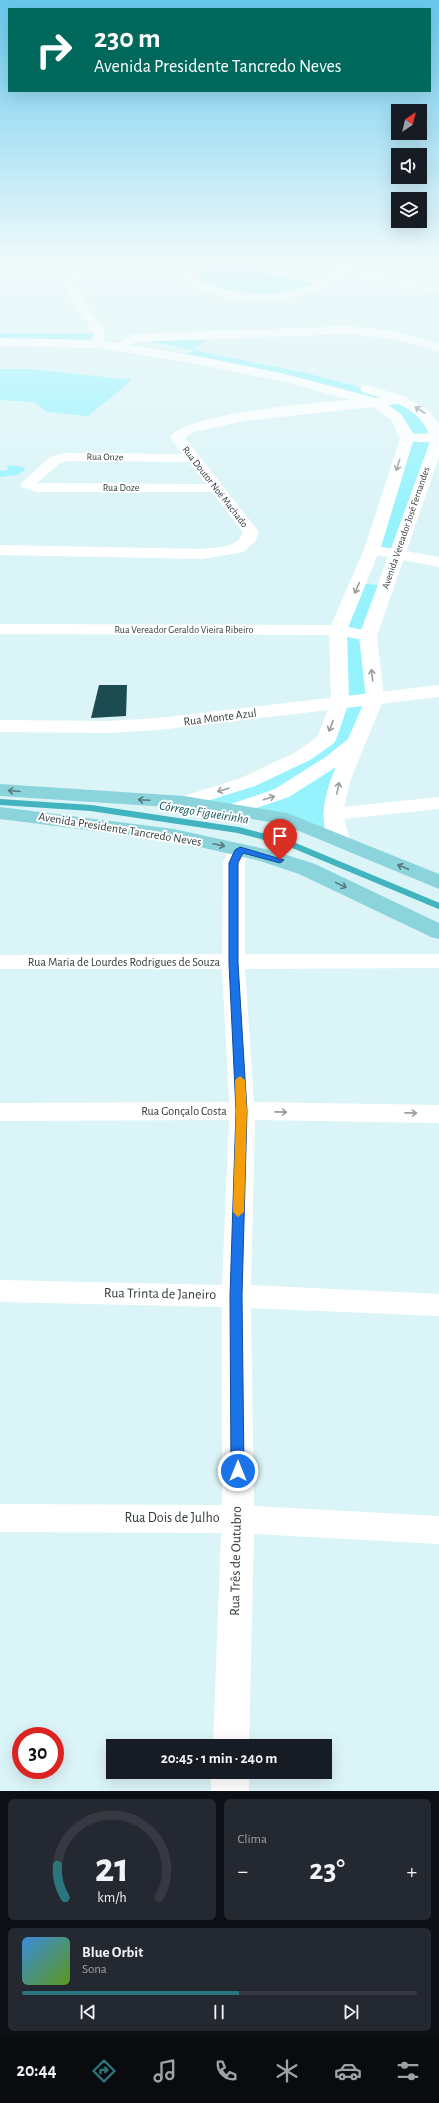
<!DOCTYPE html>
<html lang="pt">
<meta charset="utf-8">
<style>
body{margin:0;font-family:"Alegreya Sans",sans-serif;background:#242831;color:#f1f3f6;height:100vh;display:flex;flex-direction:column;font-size:15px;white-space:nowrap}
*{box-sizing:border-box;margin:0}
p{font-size:13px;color:#9ea1a6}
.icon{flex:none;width:22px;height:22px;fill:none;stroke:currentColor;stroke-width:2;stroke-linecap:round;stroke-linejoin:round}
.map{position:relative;height:1791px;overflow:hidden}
.panel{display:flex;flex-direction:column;gap:8px;padding:8px;background:#0d0f14;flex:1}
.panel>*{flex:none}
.hud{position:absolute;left:8px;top:8px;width:423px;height:84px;border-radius:0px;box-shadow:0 4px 16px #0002;background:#00695c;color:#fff;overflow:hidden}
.needle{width:26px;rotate:35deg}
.controls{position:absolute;left:391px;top:104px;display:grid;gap:8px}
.controls a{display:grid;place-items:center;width:36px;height:36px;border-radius:0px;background:#171b24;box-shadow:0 4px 16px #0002;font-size:20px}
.speed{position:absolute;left:12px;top:1727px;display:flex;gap:8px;font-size:20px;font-weight:700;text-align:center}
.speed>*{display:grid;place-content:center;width:52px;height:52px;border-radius:50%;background:#171b24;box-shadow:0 4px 16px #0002;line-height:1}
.speed .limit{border:6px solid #d22;background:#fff;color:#111}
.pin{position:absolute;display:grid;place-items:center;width:34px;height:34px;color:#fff;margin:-41px -17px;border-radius:50% 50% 50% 0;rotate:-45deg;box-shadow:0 0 4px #0007}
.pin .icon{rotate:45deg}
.me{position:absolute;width:44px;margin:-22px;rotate:0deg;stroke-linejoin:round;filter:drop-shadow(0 0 3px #0008)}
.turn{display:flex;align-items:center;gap:14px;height:84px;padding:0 20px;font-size:18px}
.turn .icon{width:52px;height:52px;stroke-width:2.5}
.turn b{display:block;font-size:28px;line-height:34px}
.big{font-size:30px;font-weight:700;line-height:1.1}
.panel .tile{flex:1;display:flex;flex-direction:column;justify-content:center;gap:6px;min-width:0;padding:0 14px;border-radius:6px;background:#242831}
.panel .dial{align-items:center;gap:0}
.dial svg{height:104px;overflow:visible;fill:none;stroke:#363941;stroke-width:7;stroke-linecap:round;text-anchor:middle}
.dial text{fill:#f1f3f6;stroke:none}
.song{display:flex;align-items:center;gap:12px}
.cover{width:48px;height:48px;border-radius:6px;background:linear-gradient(135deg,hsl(210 70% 55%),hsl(90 70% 35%))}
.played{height:4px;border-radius:2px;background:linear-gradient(90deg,#2c757d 55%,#363941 55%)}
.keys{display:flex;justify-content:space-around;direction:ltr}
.heat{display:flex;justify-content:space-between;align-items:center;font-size:22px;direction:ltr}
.panel .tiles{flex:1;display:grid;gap:8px;grid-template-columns:1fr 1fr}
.tile:last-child{grid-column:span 2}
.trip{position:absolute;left:106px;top:1739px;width:226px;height:40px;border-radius:0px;background:#171b24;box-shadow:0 4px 16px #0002;font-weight:700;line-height:40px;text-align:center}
.tabs{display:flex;height:64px;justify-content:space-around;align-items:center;background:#090b0e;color:#9ea1a6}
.tabs .icon{width:28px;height:28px}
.tabs .on{color:#2c757d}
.tabs b{font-size:18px;color:#f1f3f6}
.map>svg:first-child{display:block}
.green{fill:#96f3fe}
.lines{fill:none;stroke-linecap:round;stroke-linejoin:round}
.stream{stroke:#41b4bf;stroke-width:6}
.building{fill:#1c4c51}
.street{fill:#fff;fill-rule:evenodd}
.secondary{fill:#fff;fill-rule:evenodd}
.primary{fill:#8cd4dc;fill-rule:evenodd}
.oneway{stroke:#989e9e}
.oneway2{stroke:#56797d}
.route{fill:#1a73e8;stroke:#114b97}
.slow{fill:#f59e0b}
.labels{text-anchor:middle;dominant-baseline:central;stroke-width:4;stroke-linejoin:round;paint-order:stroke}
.far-street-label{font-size:10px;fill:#323c3d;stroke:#fff}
.street-label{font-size:12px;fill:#323c3d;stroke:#fff}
.water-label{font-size:13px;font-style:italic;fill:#14565d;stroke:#fff}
.near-street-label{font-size:14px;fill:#323c3d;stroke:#fff}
</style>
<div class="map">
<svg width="439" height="1791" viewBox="0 0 439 1791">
<rect width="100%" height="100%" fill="#dbf4f7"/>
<g class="green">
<path d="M212,261L285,262L263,273L314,283C291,297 253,298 227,292C217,289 207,283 198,279L200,269Z"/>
<polygon points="0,333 100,334 96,344 0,342"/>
<polygon points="210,336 194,350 306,373 356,386 402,400 437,433 406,433 374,402 181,357 193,350 132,338"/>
<polygon points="0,369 31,369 132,380 88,416 47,412 34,402 0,400"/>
<polygon points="407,438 438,439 396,554 372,550"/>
<polygon points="7,465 24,467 25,470 17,475 0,477 0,471 8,470"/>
<polygon points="359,583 386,586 368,636 375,698 340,702 338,630"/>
<polygon points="375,705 352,751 339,840 287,819 184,802 303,756 340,708"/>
</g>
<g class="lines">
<polyline class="stream" points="0,802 91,808 238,830 288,843 439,906"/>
</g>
<polygon class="building" points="99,685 127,685 126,716 91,718"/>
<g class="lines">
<g class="street">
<polygon points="23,261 39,261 0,277 0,270"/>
<polygon points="92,261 107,261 85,273 76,282 80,294 106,334 100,347 96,348 90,344 94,334 68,294 64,281 77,269"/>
<path d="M195,261H208L195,272V275C218,296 273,298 302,288C313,284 324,277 335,271L299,261H321L344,266L353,261H367L355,269L439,288V294L347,274C335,281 322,289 308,293C272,305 215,305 185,278L184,271Z"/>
<polygon points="346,326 396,331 439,343 439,351 395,339 346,334 135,342 118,351 112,347 132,334"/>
<path d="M402,396L407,397L409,400L407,403L245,421L194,432L185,438L259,532L255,542L243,552L203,559L0,555V545L203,549C217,547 238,548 243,532L212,492H36L22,487L20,484L50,457L65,453L182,454L170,437C189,409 363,399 402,396ZM66,461L189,462L206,484L37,483L60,463Z"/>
<polygon points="407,434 439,435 439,443 402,441 400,438 402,435"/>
<polygon points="372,545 439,557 439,567 366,553 364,550 366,547"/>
<polygon points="0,624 338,625 374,632 377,636 374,640 368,641 338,635 0,634"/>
<polygon points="439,685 439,697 158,730 108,733 0,732 0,720 108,721 158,718"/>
<polygon points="439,797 439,809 333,820 326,818 323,814 326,810 333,808"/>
<polygon points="240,844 248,845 251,850 245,863 245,954 439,954 439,968 245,969 254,1102 439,1105 439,1123 255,1120 251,1285 439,1294 439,1316 251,1308 254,1506 439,1516 439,1544 254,1534 249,1746 213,1746 221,1533 0,1532 0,1504 222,1505 222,1307 0,1302 0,1280 222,1285 229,1120 0,1121 0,1103 229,1102 222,969 0,969 0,955 222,954 223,863 232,845"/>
<rect x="211" y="1772" width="38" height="19"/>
</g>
<g class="secondary">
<polygon points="0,338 96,340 197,356 285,374 380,399 401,414 413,433 414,438 381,547 347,630 349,702 336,740 333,744 310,760 255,786 184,808 177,806 174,802 177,798 241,778 296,752 317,737 331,702 329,630 365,547 400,438 391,420 370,405 284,382 197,364 96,348 0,346"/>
<path d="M367,385L405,397L425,408L433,415L439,424V457L377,636L384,698L350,781L343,814L350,840L346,844L339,846L332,844C316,822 326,790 336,767L289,797L232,816L225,814L222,810L225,806L275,789L327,756L348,739L366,698L359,636L431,439C420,406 392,401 362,392L360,389L362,386Z"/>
</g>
<g class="primary">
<polygon points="0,784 184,796 287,813 439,874 439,889 282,824 184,808 0,796"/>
<polygon points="0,807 174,829 274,851 315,864 439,923 439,939 431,937 299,874 260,861 174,841 0,819"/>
</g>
</g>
<defs><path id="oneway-shaft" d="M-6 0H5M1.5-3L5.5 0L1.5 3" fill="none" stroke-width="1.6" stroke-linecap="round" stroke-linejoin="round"/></defs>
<g class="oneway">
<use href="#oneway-shaft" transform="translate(420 410) rotate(-147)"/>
<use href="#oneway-shaft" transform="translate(398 465) rotate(107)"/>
<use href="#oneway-shaft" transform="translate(357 588) rotate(113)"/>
<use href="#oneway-shaft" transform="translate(372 675) rotate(-97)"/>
<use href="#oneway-shaft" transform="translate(331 726) rotate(111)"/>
<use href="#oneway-shaft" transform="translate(338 788) rotate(-79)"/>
<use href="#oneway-shaft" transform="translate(223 790) rotate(163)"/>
<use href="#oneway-shaft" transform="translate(269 798) rotate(-18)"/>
<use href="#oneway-shaft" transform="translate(281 1112) rotate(1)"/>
<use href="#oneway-shaft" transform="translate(411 1113) rotate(1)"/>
</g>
<g class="oneway2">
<use href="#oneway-shaft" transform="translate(14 791) rotate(-175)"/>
<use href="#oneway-shaft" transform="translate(144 800) rotate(-177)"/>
<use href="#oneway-shaft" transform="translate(219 845) rotate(12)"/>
<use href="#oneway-shaft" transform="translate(403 867) rotate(-157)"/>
<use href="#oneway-shaft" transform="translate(341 885) rotate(26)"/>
</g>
<linearGradient id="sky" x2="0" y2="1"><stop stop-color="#68c8ee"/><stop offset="0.51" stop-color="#effafb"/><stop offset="1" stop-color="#effafb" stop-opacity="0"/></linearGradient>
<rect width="439" height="512" fill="url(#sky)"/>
<polygon class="route" points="240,847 284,860 280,863 243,853 238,863 238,963 247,1111 242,1296 244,1471 242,1475 238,1476 233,1475 231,1471 230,1296 236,1111 229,963 229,863 235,850"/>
<polygon class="slow" points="240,1076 245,1080 247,1111 244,1212 238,1217 233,1212 236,1111 235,1080"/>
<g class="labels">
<g class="far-street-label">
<text transform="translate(105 457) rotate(1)">Rua Onze</text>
<text transform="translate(215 487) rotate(52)">Rua Doutor Noé Machado</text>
<text x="121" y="488">Rua Doze</text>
<text transform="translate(406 528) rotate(-71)">Avenida Vereador José Fernandes</text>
<text x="184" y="630">Rua Vereador Geraldo Vieira Ribeiro</text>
</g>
<g class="street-label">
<text transform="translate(220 717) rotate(-7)">Rua Monte Azul</text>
<text transform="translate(120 829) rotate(9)">Avenida Presidente Tancredo Neves</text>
<text x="124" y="962">Rua Maria de Lourdes Rodrigues de Souza</text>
<text x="184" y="1111">Rua Gonçalo Costa</text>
</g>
<g class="water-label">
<text transform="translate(204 813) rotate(9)">Córrego Figueirinha</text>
</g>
<g class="near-street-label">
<text transform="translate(160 1294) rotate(1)">Rua Trinta de Janeiro</text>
<text x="172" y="1518">Rua Dois de Julho</text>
<text transform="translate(236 1561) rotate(-89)">Rua Três de Outubro</text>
</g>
</g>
</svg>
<div class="controls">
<a><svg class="needle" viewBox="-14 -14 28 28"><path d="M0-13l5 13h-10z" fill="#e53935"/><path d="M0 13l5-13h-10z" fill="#9ea1a6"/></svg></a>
<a><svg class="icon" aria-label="sound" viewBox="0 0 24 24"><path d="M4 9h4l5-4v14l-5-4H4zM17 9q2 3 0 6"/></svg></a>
<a><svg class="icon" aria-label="layers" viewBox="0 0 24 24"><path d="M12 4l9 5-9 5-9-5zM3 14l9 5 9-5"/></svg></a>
</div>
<div class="speed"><div class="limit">30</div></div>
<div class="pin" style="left:280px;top:860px;background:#d93025"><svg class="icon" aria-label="arrive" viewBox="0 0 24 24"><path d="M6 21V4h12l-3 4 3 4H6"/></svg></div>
<svg class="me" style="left:238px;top:1471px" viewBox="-20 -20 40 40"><circle r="17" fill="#1a73e8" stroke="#fff" stroke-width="3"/><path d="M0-11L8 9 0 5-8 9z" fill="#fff"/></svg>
<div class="trip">20:45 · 1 min · 240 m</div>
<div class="hud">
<div class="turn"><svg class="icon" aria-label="right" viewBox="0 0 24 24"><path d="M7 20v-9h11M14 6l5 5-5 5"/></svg><div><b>230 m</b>Avenida Presidente Tancredo Neves</div></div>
</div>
</div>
<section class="panel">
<div class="tiles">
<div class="tile dial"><svg viewBox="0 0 100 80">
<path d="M14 69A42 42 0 1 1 86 69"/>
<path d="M14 69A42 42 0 0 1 8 44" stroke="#2c757d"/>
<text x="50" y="56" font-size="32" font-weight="700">21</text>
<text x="50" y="72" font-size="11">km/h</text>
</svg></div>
<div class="tile"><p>Clima</p>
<div class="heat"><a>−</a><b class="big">23°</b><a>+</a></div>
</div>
<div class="tile">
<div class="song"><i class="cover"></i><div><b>Blue Orbit</b><p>Sona</p></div></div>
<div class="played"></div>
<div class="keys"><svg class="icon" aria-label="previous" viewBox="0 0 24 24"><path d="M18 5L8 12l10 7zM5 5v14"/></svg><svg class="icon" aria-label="pause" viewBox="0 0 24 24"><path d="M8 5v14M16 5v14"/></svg><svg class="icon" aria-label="next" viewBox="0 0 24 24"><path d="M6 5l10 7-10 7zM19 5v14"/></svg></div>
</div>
</div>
</section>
<nav class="tabs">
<b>20:44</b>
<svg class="icon on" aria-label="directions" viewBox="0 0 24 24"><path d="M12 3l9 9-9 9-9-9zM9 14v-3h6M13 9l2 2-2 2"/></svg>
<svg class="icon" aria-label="music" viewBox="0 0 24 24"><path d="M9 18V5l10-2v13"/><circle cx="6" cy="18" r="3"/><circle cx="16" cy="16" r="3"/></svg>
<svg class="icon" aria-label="phone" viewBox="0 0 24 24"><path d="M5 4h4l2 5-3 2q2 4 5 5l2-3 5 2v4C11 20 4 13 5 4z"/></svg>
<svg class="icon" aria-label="climate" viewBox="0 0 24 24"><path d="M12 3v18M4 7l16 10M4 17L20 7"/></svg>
<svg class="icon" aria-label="car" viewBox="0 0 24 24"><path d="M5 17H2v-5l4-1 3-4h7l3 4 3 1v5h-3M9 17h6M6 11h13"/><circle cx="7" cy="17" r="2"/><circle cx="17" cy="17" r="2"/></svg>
<svg class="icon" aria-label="filters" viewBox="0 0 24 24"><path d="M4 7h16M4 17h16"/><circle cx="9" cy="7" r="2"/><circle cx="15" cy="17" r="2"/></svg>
</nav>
